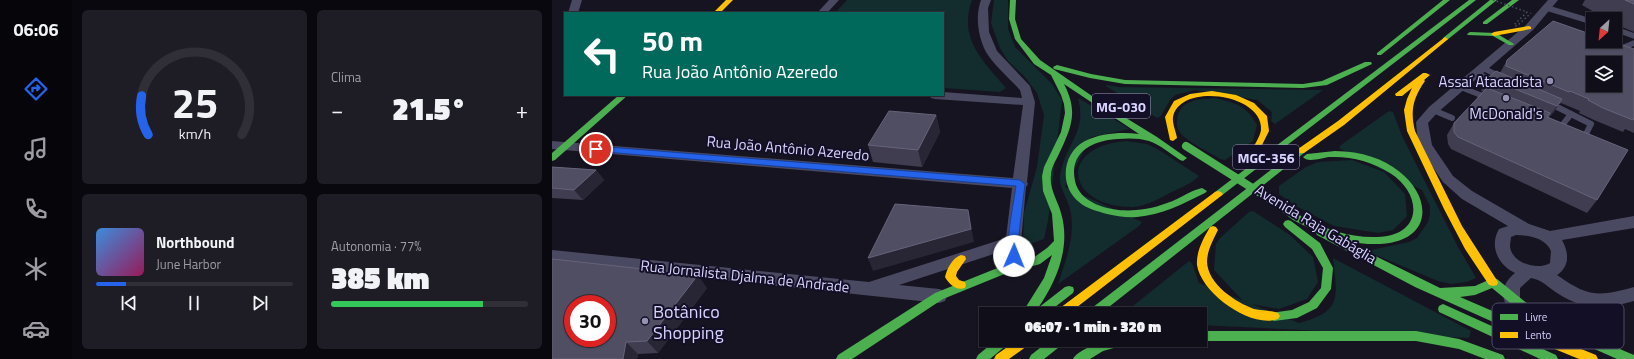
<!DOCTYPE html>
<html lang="pt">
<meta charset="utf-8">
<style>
body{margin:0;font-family:"Titillium Web",sans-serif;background:#1e1d26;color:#f1f3f6;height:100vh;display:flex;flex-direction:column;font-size:15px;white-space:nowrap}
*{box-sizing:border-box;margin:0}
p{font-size:13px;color:#9c9ca2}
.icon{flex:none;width:22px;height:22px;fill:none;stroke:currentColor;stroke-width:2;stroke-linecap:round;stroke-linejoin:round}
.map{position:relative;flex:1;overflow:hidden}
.details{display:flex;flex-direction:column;gap:10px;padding:10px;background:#09080e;width:480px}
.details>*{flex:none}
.top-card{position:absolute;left:12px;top:12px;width:380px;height:84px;border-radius:0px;box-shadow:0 1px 3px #0004,0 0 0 1px #302f38;background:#00695c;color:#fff;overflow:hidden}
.needle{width:26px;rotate:207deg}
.buttons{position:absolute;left:1034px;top:12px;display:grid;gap:8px}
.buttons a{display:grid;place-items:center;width:36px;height:36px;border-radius:0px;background:#100f19;box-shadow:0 1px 3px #0004,0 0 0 1px #302f38;font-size:20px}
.speed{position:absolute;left:12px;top:295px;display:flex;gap:8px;font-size:20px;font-weight:700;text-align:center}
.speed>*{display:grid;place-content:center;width:52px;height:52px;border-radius:50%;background:#100f19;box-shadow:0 1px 3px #0004,0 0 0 1px #302f38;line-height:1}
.speed .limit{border:6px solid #d22;background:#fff;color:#111}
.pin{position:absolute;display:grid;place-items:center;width:34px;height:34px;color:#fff;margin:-17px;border:2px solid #fff;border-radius:50%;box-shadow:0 1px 4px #0007}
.me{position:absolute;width:44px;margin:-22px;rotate:1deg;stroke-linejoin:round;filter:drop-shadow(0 0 3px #0008)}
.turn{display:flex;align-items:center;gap:14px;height:84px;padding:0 12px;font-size:18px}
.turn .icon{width:52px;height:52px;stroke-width:2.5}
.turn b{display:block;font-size:28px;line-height:34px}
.big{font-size:30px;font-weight:800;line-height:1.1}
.details .widget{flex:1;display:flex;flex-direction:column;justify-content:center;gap:6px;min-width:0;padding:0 14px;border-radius:6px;background:#1e1d26}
.details .dial{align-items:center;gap:0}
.dial svg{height:104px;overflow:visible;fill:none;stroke:#302f38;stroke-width:7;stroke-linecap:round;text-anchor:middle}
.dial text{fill:#f1f3f6;stroke:none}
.song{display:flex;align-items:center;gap:12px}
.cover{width:48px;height:48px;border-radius:6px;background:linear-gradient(135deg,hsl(210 70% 55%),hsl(330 70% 35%))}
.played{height:4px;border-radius:2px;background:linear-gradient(90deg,#2563eb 15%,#302f38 15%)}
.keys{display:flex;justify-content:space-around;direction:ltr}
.heat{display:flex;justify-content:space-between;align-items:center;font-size:22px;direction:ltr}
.charge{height:6px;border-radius:3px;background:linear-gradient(90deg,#34c759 77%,#302f38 0)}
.details .tiles{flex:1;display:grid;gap:10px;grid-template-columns:repeat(2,1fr)}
.trip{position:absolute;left:427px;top:307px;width:228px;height:40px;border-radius:0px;background:#100f19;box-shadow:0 1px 3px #0004,0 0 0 1px #302f38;font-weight:800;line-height:40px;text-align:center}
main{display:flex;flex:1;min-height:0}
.dock{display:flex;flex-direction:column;width:72px;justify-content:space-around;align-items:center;background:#06060a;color:#9c9ca2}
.dock .icon{width:28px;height:28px}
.dock .active{color:#2563eb}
.dock b{font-size:18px;color:#f1f3f6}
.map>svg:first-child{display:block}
.green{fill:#132c2d}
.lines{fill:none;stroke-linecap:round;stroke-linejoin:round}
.lane-far1{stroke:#4a4962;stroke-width:5.5}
.lane{stroke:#4a4962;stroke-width:6}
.street{fill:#4a4962;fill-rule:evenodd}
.fast{fill:#4caf50;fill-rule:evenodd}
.slow{fill:#ffc107;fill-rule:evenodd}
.path-bridge{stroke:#44505f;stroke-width:1.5;stroke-dasharray:1.5 2.5;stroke-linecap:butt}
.fast-bridge{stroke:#4caf50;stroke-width:8}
.wall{fill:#403d50}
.shaded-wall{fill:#282635}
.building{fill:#504e63;stroke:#66637b;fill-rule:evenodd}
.route{fill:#2563eb;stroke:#184099}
.poi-dot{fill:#9591b1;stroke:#130f26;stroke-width:1.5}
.labels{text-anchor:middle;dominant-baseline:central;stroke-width:4;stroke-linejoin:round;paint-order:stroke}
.shield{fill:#130f26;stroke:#9e99be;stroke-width:1}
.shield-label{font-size:14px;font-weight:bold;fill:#d9d4ff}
.poi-label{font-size:15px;fill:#d9d4ff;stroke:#130f26;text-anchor:end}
.street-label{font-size:15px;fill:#d9d4ff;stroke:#130f26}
.near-poi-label{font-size:18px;fill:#d9d4ff;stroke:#130f26;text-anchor:start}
.key{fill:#130f26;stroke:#4e4a67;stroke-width:1}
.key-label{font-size:11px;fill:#d9d4ff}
</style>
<main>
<nav class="dock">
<b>06:06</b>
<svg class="icon active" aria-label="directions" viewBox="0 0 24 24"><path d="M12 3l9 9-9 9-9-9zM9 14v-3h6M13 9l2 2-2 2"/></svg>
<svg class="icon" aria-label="music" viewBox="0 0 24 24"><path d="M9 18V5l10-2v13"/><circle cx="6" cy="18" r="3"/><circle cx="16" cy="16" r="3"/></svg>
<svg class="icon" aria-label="phone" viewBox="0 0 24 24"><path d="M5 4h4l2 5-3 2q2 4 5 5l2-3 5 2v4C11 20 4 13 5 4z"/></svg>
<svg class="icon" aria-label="climate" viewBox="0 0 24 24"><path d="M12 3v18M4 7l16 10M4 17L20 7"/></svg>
<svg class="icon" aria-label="car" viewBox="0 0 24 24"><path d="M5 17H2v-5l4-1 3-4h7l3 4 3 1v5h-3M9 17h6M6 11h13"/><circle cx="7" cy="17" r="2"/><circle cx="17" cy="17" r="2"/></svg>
</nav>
<section class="details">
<div class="tiles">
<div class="widget dial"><svg viewBox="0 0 100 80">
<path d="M14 69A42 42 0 1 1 86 69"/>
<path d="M14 69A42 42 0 0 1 9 39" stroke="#2563eb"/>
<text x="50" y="56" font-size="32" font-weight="700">25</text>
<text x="50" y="72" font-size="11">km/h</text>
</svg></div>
<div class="widget"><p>Clima</p>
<div class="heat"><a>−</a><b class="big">21.5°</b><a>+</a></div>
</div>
<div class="widget">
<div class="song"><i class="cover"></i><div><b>Northbound</b><p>June Harbor</p></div></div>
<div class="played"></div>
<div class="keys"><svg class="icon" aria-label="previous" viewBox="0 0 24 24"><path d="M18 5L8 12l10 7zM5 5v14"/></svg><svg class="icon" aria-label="pause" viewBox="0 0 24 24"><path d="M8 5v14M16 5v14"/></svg><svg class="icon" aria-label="next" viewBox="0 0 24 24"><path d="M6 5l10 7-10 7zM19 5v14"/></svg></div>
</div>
<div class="widget"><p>Autonomia · 77%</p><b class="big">385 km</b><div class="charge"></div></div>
</div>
</section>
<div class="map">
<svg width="1082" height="359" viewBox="0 0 1082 359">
<rect width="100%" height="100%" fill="#161421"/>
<g class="green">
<path d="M295,0H420C406,39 431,61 454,88L448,92L391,88V13H283Z"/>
<polygon points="442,0 456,0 456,29 463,47 500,84 510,100 496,221 492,239 475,245 471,244 472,213 485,167 492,115 485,93 473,77 456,61 448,48 439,23"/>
<polygon points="555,85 567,87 771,90 723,124 719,121 720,112 705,100 643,90 623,95 618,100 609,116 605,118 554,86"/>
<path d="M663,98C684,103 694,105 705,125L701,141L673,160L668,159C657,152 639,144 630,135C627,132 624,126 625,121C627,99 645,100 663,98Z"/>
<path d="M526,99H528L578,129L539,137L513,187L590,222L587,226L506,284C514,260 524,235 518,209C516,199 507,188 508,178C511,146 536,133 526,99Z"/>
<polygon points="837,111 841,112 850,136 905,245 924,278 915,282 899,284 886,281 814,251 857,242 865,238 876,222 878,213 878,206 870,190 787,148 789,145"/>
<path d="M574,141L595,144L607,150L647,176C640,184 625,189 616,194C605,200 593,206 581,207C516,208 503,147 574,141Z"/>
<polygon points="800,160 832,172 853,194 855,216 841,230 826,233 782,226 744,206 727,194 727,186 754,167 766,162"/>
<polygon points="701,211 738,235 761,257 766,282 755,299 727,309 693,303 662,270 664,244 668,238 697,212"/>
<path d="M781,258L919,331L917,338L648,325V314H571L637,261L640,263L647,283L747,323C791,311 785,297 781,258Z"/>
</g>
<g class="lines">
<g class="lane-far1">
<polyline points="995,8 1041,22"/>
<polyline points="1063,29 1082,36"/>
<polyline points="1070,48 1082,43"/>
<polyline points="931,68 945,75"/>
<polyline points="924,73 945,82"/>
<polyline points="908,87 931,96"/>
</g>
<g class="lane">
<polyline points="928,95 936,98"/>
<polyline points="997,103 1039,124 1033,136 1028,137"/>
<polyline points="881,110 900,118"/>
<polyline points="1008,128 1019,114"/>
</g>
<g class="street">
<polygon points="20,0 30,0 26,13 16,13"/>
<polygon points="277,0 287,0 275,13 265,13"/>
<path d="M429,0H439L436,8L437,32L445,51L478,86L483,102L475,182L476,184L474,187L469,242L472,267L470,272L464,273L458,272L456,267L454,250L347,285L387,289L393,291L395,296L393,301L387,303L0,262V250L317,282L454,238L460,188L0,149V141L461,178L471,105L383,99L379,98L377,95H391V92L470,98L468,90C459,80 440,63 434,52C426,37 423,16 429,0Z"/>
<path d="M996,0H1006L981,30L885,113L876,123L880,145L901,176L920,191L977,224L998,231L1082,216V228L1010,240C1017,253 1018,266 1005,275C1036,297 1046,297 1082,287V301C1052,309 1033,311 1005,293C996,287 990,280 979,278L968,288V300L966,305L960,307L954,305C948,292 952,282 963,273C946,265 937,246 947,229L956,226L910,199L891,182L866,145L864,122L877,107L973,26ZM964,235C977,235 994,238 999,251L998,263C986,271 959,263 958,246C958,243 959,239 959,237Z"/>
</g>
<g class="fast">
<path d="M458,0H464L463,19L469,39L488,60L553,105L605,137L635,158L631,161L628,160C619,154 607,144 597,141C588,138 576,138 566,139C546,140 523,148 522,171C522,177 523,184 526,189C536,207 565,212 584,210C598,209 612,205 625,199C633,195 641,190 650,188L655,191L653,193C631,204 609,215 585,217C574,218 565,216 555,214C545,211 535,209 527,202C507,186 510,153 533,141C550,133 569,132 587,134L512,84C527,113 519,128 506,156C503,162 499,168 499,175C497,189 506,201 509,213C519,246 505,281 486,308L513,287L517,286L521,287L522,290L521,293L494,314H471L472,310L492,278L500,255L488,264L450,275L391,299L300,359H284L286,355L383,293L443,269L481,258L495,248L502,241L500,214L491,191L490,176L492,167L509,132L513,113L512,104L509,95L499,75L482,64L463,39L457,19Z"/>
<polygon points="891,0 898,0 829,55 825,55 825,53"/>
<polygon points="917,0 924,0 669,196 663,196 661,194 663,192"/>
<polygon points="938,0 945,0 895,40 891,40 891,38"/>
<polygon points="960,0 967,0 935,24 931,24 931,22"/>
<polygon points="918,32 944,33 962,44 961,45 957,45 941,36 916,35 915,34"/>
<polygon points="813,62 819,62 820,64 775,85 751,88 573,84 538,78 502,69 501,67 505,65 539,74 573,80 751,84 770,81"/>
<polygon points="67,95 76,95 3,160 0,161 0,153"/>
<polygon points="749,148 753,151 752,153 548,314 534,314 536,311 746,149"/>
<path d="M783,151C882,151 912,264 793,241L888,288L923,286L941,278L945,279L976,304L993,314L1027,332L1082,355V359H1065L1002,331L968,311L940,288L923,295L908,297L996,335L998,339L996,343L992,344L988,343L863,287L765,235L763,231L741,220L721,205L719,203L721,201C729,198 742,211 749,216C771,229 799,238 825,237C871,236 871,194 838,173C819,161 799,156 777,157C770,158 755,163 751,157L755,154Z"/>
<polygon points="736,220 739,221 768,243 781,268 779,289 765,308 745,318 722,321 718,319 716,316 718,313 740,310 757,302 769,288 771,268 760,249 733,227 731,224 733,221"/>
<polygon points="891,304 1004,355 1006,359 988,359 887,312 886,309 887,306"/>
<polygon points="648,331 864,331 907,339 951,355 953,359 933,359 907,349 864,341 648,341 645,340 648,340"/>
<polygon points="444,340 458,340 456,344 438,359 424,359 426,355"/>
<polygon points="498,340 513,340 511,344 492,359 477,359 479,355"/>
<path d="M554,340H578L576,344L551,351L538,359H521C525,351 545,343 554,340Z"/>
</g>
<g class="slow">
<polygon points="174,0 181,0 168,13 161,13"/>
<polygon points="977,26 979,27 979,29 942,36 939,34 942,32"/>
<polygon points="893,37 896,39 895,40 792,125 752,153 746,153 745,151 746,149 786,121"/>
<path d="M871,73H874L878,75L872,80L873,81C861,98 858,111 863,131L910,226L946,282L945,285L941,286L937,285L913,249L892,209L855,131L852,110L855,99L860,88L850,96H844L843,94Z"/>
<path d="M660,91L684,95L702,103L715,116L717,131L704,157H698L697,155C700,148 708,138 709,130C712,94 628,82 621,117C620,123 624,132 625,138L621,141L618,140L613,117L622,101L638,94Z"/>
<polygon points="666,191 669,192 671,194 669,196 516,314 502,314 504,311 663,192"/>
<path d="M661,226L664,227L666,230C661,240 655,251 655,262C656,284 683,302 702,309C710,311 718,310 726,313L728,316L726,319C699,329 649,293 645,265C644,252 651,239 658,227Z"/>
<path d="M409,255L413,256L414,259L405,272L404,276L407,280L413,282L414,285L413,288C404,291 397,284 393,277C395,269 400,258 409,255Z"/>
<polygon points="992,334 1044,355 1046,359 1027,359 988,343 986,339 988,335"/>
<polygon points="465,340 480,340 478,344 457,359 442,359 444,355"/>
</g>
<polyline class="path-bridge" points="941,0 975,12 962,25 965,26 979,13"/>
<polyline class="fast-bridge" points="634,146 724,203"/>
</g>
<g class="wall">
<polygon points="1033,0 1082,0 1082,32 1063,24 1063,19 1054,19 1030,5"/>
<polygon points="1082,49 1082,133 1073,129 1071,132 1042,120 1027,113 1028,111 1009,103 1008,104 1007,104 1002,112 997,117 1045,200 1035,213 899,149 896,144 895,135 902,123 932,92 929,91 936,78 948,73 955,60"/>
<polygon points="384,115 388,132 370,167 321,162 316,145"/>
<polygon points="0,167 44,170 52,180 31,200 0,198"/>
<polygon points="155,288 106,353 86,354 85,359 0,359"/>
</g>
<g class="shaded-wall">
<polygon points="1010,99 1002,112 996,118 1005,106"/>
<polygon points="384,115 388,132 370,167 366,150"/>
<polygon points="44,170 52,180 31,200 22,190"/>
<polygon points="416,210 422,242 321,271 316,258"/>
<polygon points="146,275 155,288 106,353 95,341"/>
<polygon points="74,342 86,354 85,359 71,359"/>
</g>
<g class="building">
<polygon points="1073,0 1082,0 1082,4"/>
<path d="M1001,21L1041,35V41H1059L1082,49V118L1081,120L1051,108L1036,100L1037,99L1018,91L1017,92L954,66L955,60ZM1041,63H1063V85H1041Z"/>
<polygon points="944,71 1010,99 1005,106 936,78"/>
<polygon points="935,88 998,113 995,117 1076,150 1045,200 906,137 902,132 902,123"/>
<polygon points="337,111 384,115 366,150 316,145"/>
<polygon points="0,167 44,170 22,190 0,188"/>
<polygon points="343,204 416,210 419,229 316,258"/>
<path d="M0,259L146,275L95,341L74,342L71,359H0ZM21,304H55V338H21Z"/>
</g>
<path class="route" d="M44,146L468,180L473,184L466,242L467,256L465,259H458C452,248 462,201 464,186L41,151L40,149L41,147Z"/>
<g class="poi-dot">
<circle cx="998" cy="81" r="4"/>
<circle cx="954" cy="98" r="4"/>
<circle cx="93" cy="321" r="4"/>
</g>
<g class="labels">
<g class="shield">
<rect x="540" y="94" width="58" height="24" rx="3"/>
<rect x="681" y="145" width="66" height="24" rx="3"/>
</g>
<g class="shield-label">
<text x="569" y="106">MG-030</text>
<text x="714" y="157">MGC-356</text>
</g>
<g class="poi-label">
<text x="990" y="81">Assaí Atacadista</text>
<text x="954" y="113" text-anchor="middle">McDonald's</text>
</g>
<g class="street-label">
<text transform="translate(236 148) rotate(5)">Rua João Antônio Azeredo</text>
<text transform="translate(764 224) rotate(31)">Avenida Raja Gabáglia</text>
<text transform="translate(193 276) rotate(6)">Rua Jornalista Djalma de Andrade</text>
</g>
<g class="near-poi-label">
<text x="101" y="311">Botânico<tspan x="101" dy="21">Shopping</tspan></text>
</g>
</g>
<rect x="940" y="303" width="132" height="46" rx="6" class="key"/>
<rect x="948" y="314" width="18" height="6" fill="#4caf50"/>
<rect x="948" y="332" width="18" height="6" fill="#ffc107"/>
<g class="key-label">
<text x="973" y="321">Livre</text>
<text x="973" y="339">Lento</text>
</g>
</svg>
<div class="buttons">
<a><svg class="needle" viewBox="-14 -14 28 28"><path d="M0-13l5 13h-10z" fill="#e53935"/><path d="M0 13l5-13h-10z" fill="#9c9ca2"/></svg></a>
<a><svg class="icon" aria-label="layers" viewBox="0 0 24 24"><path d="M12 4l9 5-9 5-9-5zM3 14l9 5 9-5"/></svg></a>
</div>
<div class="speed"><div class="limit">30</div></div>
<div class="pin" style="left:44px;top:149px;background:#d93025"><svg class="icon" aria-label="arrive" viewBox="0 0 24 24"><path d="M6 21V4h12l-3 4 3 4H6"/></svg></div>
<svg class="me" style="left:462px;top:256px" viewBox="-20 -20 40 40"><circle r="19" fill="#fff"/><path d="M0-13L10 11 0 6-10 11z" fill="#2563eb"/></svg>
<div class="trip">06:07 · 1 min · 320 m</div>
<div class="top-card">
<div class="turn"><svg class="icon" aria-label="left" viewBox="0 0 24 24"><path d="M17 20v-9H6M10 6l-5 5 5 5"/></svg><div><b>50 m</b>Rua João Antônio Azeredo</div></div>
</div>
</div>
</main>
